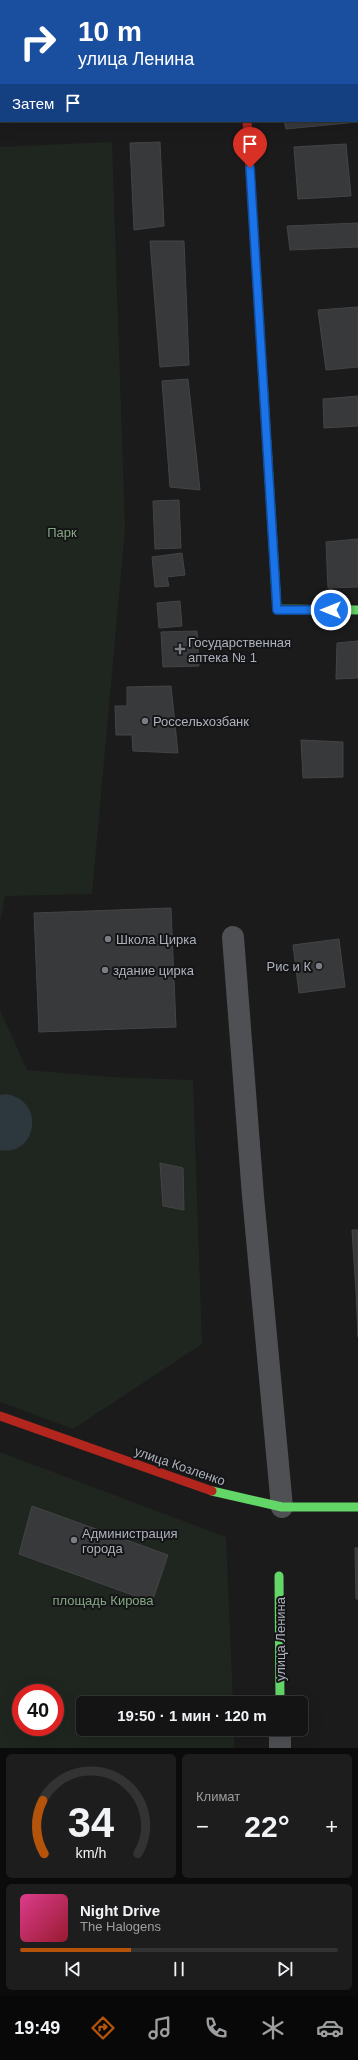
<!DOCTYPE html>
<html lang="ru">
<meta charset="utf-8">
<style>
body{margin:0;font-family:Arial,sans-serif;background:#1d1d1d;color:#f1f3f6;height:100vh;display:flex;flex-direction:column;font-size:15px;white-space:nowrap}
*{box-sizing:border-box;margin:0}
p{font-size:13px;color:#9d9ea0}
.icon{flex:none;width:22px;height:22px;fill:none;stroke:currentColor;stroke-width:2;stroke-linecap:round;stroke-linejoin:round}
.map{position:relative;height:1748px;overflow:hidden}
.drawer{display:flex;flex-direction:column;gap:6px;padding:6px;background:#0b0b0b;flex:1}
.drawer>*{flex:none}
.top-card{position:absolute;left:0px;top:0px;width:358px;height:122px;box-shadow:0 4px 16px #0002,0 0 0 1px #333334;background:#1a4fa0;color:#fff;overflow:hidden}
.speed{position:absolute;left:12px;top:1684px;display:flex;gap:8px;font-size:20px;font-weight:700;text-align:center}
.speed>*{display:grid;place-content:center;width:52px;height:52px;border-radius:50%;background:#141414;box-shadow:0 4px 16px #0002,0 0 0 1px #333334;line-height:1}
.speed .limit{border:6px solid #d22;background:#fff;color:#111}
.pin{position:absolute;display:grid;place-items:center;width:34px;height:34px;color:#fff;margin:-41px -17px;border-radius:50% 50% 50% 0;rotate:-45deg;box-shadow:0 0 4px #0007}
.pin .icon{rotate:45deg}
.me{position:absolute;width:44px;margin:-22px;rotate:270deg;stroke-linejoin:round;filter:drop-shadow(0 0 3px #0008)}
.turn{display:flex;align-items:center;gap:14px;height:84px;padding:0 12px;font-size:18px}
.turn .icon{width:52px;height:52px;stroke-width:2.5}
.turn b{display:block;font-size:28px;line-height:34px}
.then{display:flex;align-items:center;height:38px;padding:0 12px;background:#0003;gap:8px;font-size:15px}
.big{font-size:30px;font-weight:800;line-height:1.1}
.drawer .card{flex:1;display:flex;flex-direction:column;justify-content:center;gap:6px;min-width:0;padding:0 14px;border-radius:6px;background:#1d1d1d}
.drawer .dial{align-items:center;gap:0}
.dial svg{height:104px;overflow:visible;fill:none;stroke:#333334;stroke-width:7;stroke-linecap:round;text-anchor:middle}
.dial text{fill:#f1f3f6;stroke:none}
.song{display:flex;align-items:center;gap:12px}
.cover{width:48px;height:48px;border-radius:6px;background:linear-gradient(135deg,hsl(330 70% 55%),hsl(350 70% 35%))}
.played{height:4px;border-radius:2px;background:linear-gradient(90deg,#b45309 35%,#333334 35%)}
.keys{display:flex;justify-content:space-around;direction:ltr}
.heat{display:flex;justify-content:space-between;align-items:center;font-size:22px;direction:ltr}
.drawer .tiles{flex:1;display:grid;gap:6px;grid-template-columns:1fr 1fr}
.card:last-child{grid-column:span 2}
.trip{position:absolute;left:76px;top:1696px;width:232px;height:40px;border-radius:6px;background:#141414;box-shadow:0 4px 16px #0002,0 0 0 1px #333334;font-weight:800;line-height:40px;text-align:center}
.dock{display:flex;height:64px;justify-content:space-around;align-items:center;background:#080808;color:#9d9ea0}
.dock .icon{width:28px;height:28px}
.dock .active{color:#b45309}
.dock b{font-size:18px;color:#f1f3f6}
.map>svg:first-child{display:block}
.green{fill:#1f261f;fill-rule:evenodd}
.water{fill:#2d373e}
.building{fill:#38393b;stroke:#434447}
.lines{fill:none;stroke-linecap:round;stroke-linejoin:round}
.street{stroke:#4f5054;stroke-width:22}
.fast{stroke:#63d668;stroke-width:9}
.slow{stroke:#ff974d;stroke-width:9}
.jam{stroke:#b3261e;stroke-width:9}
.route-casing{stroke:#114b97;stroke-width:10}
.route{stroke:#1a73e8;stroke-width:7}
.poi-dot{fill:#797d84;stroke:#151517;stroke-width:1.5}
.labels{text-anchor:middle;dominant-baseline:central;stroke-width:4;stroke-linejoin:round;paint-order:stroke}
.park-label{font-size:13px;fill:#83a783;stroke:#151517}
.poi-label{font-size:13px;fill:#acb2bc;stroke:#151517;text-anchor:start}
.street-label{font-size:13px;fill:#acb2bc;stroke:#151517}
</style>
<div class="map">
<svg width="358" height="1748" viewBox="0 0 358 1748">
<rect width="100%" height="100%" fill="#1b1b1b"/>
<g class="green">
<polygon points="112,142 125,529 92,894 5,896 0,922 0,147"/>
<polygon points="0,1010 27,1070 109,1077 193,1080 202,1344 73,1429 0,1402"/>
<path d="M0,1452L226,1537L233,1703H83V1729H234V1748H0ZM21,1693H55V1727H21Z"/>
</g>
<path class="water" d="M6,1094C47,1101 36,1157 0,1150V1095Z"/>
<g class="building">
<polygon points="0,0 12,1 1,1 0,19"/>
<rect x="32" y="0" width="50" height="1"/>
<rect x="92" y="0" width="46" height="1"/>
<polygon points="357,16 358,16 357,54"/>
<polygon points="357,58 358,122 286,129 284,121 357,121"/>
<polygon points="160,142 164,226 134,230 130,143"/>
<polygon points="346,144 351,196 298,199 294,147"/>
<polygon points="358,223 358,247 290,250 287,226"/>
<polygon points="150,241 184,241 189,365 160,367"/>
<polygon points="358,307 358,367 326,370 318,310"/>
<polygon points="188,379 200,490 170,487 162,381"/>
<polygon points="358,396 358,426 324,428 323,399"/>
<polygon points="179,500 181,548 155,549 153,501"/>
<polygon points="358,539 358,587 328,588 326,542"/>
<polygon points="182,553 185,575 167,577 169,586 155,587 152,557"/>
<polygon points="180,601 182,626 159,628 157,603"/>
<polygon points="197,631 199,666 163,667 161,632"/>
<polygon points="358,641 358,678 336,679 337,643"/>
<polygon points="171,686 178,753 133,751 132,735 116,735 115,706 127,706 127,687"/>
<polygon points="301,740 343,742 343,777 303,778"/>
<polygon points="171,908 176,1027 39,1032 34,913"/>
<polygon points="339,939 345,987 299,993 293,945"/>
<polygon points="160,1163 183,1168 184,1210 163,1206"/>
<polygon points="352,1230 358,1230 358,1337 356,1292"/>
<polygon points="32,1506 168,1555 152,1602 19,1554"/>
<polygon points="355,1548 358,1548 358,1599 356,1599"/>
</g>
<g class="lines">
<g class="street">
<polyline points="233,937 253,1196 282,1507"/>
<polyline points="280,1729 280,1748"/>
</g>
<g class="fast">
<polyline points="263,380 277,609 358,610"/>
<polyline points="212,1491 282,1507 358,1507"/>
<polyline points="279,1576 280,1703"/>
</g>
<polyline class="slow" points="239,0 239,1"/>
<g class="jam">
<polyline points="247,121 263,380"/>
<polyline points="0,1416 212,1491"/>
</g>
</g>
<g class="lines">
<defs>
<polyline id="route" points="250,168 277,610 331,610"/>
</defs>
<use href="#route" class="route-casing"/>
<use href="#route" class="route"/>
</g>
<g class="poi-dot">
<path d="M178 643h4v4h4v4h-4v4h-4v-4h-4v-4h4z"/>
<circle cx="145" cy="721" r="4"/>
<circle cx="108" cy="939" r="4"/>
<circle cx="319" cy="966" r="4"/>
<circle cx="105" cy="970" r="4"/>
<circle cx="74" cy="1540" r="4"/>
</g>
<g class="labels">
<g class="park-label">
<text x="62" y="532">Парк</text>
<text x="103" y="1600">площадь Кирова</text>
</g>
<g class="poi-label">
<text x="188" y="642">Государственная<tspan x="188" dy="15">аптека № 1</tspan></text>
<text x="153" y="721">Россельхозбанк</text>
<text x="116" y="939">Школа Цирка</text>
<text x="311" y="966" text-anchor="end">Рис и К</text>
<text x="113" y="970">здание цирка</text>
<text x="82" y="1533">Администрация<tspan x="82" dy="15">города</tspan></text>
</g>
<g class="street-label">
<text transform="translate(180 1466) rotate(19)">улица Козленко</text>
<text transform="translate(280 1639) rotate(-90)">улица Ленина</text>
</g>
</g>
</svg>
<div class="speed"><div class="limit">40</div></div>
<div class="pin" style="left:250px;top:168px;background:#d93025"><svg class="icon" aria-label="arrive" viewBox="0 0 24 24"><path d="M6 21V4h12l-3 4 3 4H6"/></svg></div>
<svg class="me" style="left:331px;top:610px" viewBox="-20 -20 40 40"><circle r="17" fill="#1a73e8" stroke="#fff" stroke-width="3"/><path d="M0-11L8 9 0 5-8 9z" fill="#fff"/></svg>
<div class="trip">19:50 · 1 мин · 120 m</div>
<div class="top-card">
<div class="turn"><svg class="icon" aria-label="right" viewBox="0 0 24 24"><path d="M7 20v-9h11M14 6l5 5-5 5"/></svg><div><b>10 m</b>улица Ленина</div></div>
<div class="then">Затем<svg class="icon" aria-label="arrive" viewBox="0 0 24 24"><path d="M6 21V4h12l-3 4 3 4H6"/></svg></div>
</div>
</div>
<section class="drawer">
<div class="tiles">
<div class="card dial"><svg viewBox="0 0 100 80">
<path d="M14 69A42 42 0 1 1 86 69"/>
<path d="M14 69A42 42 0 0 1 13 28" stroke="#b45309"/>
<text x="50" y="56" font-size="32" font-weight="700">34</text>
<text x="50" y="72" font-size="11">km/h</text>
</svg></div>
<div class="card"><p>Климат</p>
<div class="heat"><a>−</a><b class="big">22°</b><a>+</a></div>
</div>
<div class="card">
<div class="song"><i class="cover"></i><div><b>Night Drive</b><p>The Halogens</p></div></div>
<div class="played"></div>
<div class="keys"><svg class="icon" aria-label="previous" viewBox="0 0 24 24"><path d="M18 5L8 12l10 7zM5 5v14"/></svg><svg class="icon" aria-label="pause" viewBox="0 0 24 24"><path d="M8 5v14M16 5v14"/></svg><svg class="icon" aria-label="next" viewBox="0 0 24 24"><path d="M6 5l10 7-10 7zM19 5v14"/></svg></div>
</div>
</div>
</section>
<nav class="dock">
<b>19:49</b>
<svg class="icon active" aria-label="directions" viewBox="0 0 24 24"><path d="M12 3l9 9-9 9-9-9zM9 14v-3h6M13 9l2 2-2 2"/></svg>
<svg class="icon" aria-label="music" viewBox="0 0 24 24"><path d="M9 18V5l10-2v13"/><circle cx="6" cy="18" r="3"/><circle cx="16" cy="16" r="3"/></svg>
<svg class="icon" aria-label="phone" viewBox="0 0 24 24"><path d="M5 4h4l2 5-3 2q2 4 5 5l2-3 5 2v4C11 20 4 13 5 4z"/></svg>
<svg class="icon" aria-label="climate" viewBox="0 0 24 24"><path d="M12 3v18M4 7l16 10M4 17L20 7"/></svg>
<svg class="icon" aria-label="car" viewBox="0 0 24 24"><path d="M5 17H2v-5l4-1 3-4h7l3 4 3 1v5h-3M9 17h6M6 11h13"/><circle cx="7" cy="17" r="2"/><circle cx="17" cy="17" r="2"/></svg>
</nav>
